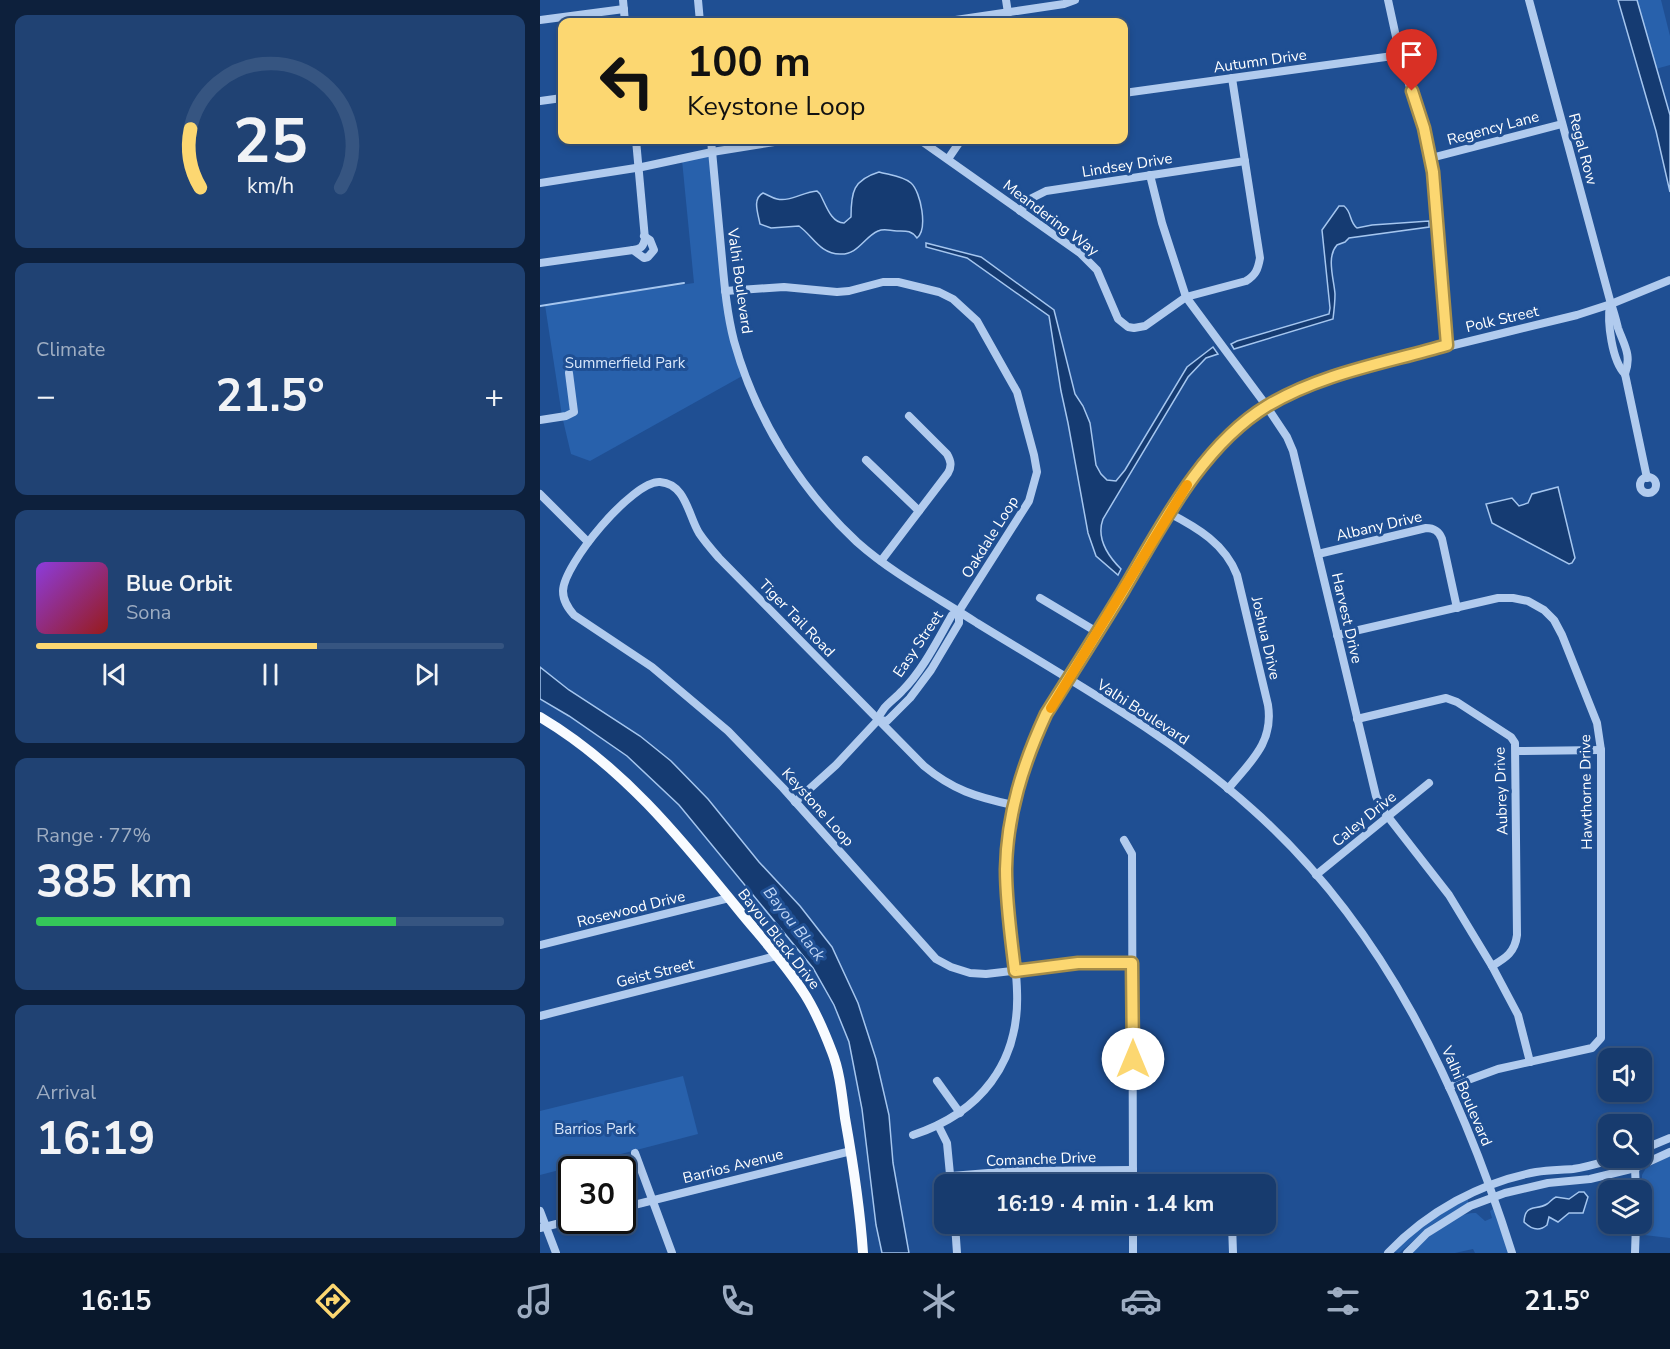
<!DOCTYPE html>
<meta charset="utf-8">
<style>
body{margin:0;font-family:"Nunito Sans",sans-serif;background:#204273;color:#f1f3f6;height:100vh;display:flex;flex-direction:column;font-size:22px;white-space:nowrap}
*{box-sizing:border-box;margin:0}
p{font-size:20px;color:#9eadc2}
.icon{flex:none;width:33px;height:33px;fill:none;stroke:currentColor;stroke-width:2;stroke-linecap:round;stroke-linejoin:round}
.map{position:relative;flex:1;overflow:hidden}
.panel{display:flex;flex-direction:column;gap:15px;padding:15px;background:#0d203c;width:540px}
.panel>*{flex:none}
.top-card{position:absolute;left:18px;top:18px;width:570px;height:126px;border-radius:12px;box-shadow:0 3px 9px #0003,0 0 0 2px #365581;background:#fcd771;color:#111;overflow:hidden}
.tools{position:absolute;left:1058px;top:1048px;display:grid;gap:12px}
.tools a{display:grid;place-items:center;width:54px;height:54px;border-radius:12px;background:#173b6e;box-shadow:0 3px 9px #0003,0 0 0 2px #365581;font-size:30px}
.speed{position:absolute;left:18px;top:1156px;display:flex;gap:12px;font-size:30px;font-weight:700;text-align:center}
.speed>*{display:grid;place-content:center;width:78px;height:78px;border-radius:50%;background:#173b6e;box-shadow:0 3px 9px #0003,0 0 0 2px #365581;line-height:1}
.speed .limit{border:3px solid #111;border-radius:9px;background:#fff;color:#111}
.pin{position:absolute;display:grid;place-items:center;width:51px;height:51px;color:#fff;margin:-62px -26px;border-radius:50% 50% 50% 0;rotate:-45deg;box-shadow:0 0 6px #0007}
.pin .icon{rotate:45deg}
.me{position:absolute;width:66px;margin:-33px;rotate:0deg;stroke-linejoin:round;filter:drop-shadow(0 0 4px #0008)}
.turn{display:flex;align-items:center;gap:21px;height:126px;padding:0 30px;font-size:27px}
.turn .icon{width:78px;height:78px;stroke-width:2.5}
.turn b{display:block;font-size:42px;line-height:51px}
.big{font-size:45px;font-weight:700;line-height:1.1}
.panel .card{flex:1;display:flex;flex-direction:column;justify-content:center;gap:9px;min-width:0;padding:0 21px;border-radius:12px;background:#204273}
.panel .dial{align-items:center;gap:0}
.dial svg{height:156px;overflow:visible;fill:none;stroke:#365581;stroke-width:7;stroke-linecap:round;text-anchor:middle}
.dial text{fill:#f1f3f6;stroke:none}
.song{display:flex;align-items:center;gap:18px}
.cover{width:72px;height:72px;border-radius:9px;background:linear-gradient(135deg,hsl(270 70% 55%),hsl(0 70% 35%))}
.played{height:6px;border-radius:3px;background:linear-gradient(90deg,#fcd771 60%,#365581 60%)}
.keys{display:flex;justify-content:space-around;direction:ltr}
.heat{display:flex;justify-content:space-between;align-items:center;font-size:33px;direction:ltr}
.charge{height:9px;border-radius:4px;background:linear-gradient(90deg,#34c759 77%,#365581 0)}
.trip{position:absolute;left:394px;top:1174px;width:342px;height:60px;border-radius:12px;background:#173b6e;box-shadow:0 3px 9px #0003,0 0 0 2px #365581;font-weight:700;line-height:60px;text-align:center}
.tabs{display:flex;height:96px;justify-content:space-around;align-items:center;background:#09182c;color:#9eadc2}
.tabs .icon{width:42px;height:42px}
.tabs .current{color:#fcd771}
.tabs b{font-size:27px;color:#f1f3f6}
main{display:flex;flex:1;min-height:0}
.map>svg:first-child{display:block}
.green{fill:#2861ac}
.water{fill:#153b72;stroke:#a5c6ef;stroke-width:1.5}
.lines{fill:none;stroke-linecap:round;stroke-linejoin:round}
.stream{stroke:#a5c6ef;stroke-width:2}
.minor{stroke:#b1cbee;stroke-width:8}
.major{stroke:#f8fbff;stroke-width:10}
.route-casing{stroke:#a48c49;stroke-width:15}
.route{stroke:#fcd771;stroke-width:10}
.slow{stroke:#f59e0b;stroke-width:10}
.labels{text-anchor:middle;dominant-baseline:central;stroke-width:6;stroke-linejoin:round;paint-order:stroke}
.street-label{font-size:15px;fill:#fff;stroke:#1f4f93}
.park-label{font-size:15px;fill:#d7e6fa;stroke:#1f4f93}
.water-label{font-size:16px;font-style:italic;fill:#bed5f5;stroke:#1f4f93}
</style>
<main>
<section class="panel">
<div class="card dial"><svg viewBox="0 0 100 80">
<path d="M14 69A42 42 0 1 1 86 69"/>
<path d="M14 69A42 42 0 0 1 9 39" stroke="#fcd771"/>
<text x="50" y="56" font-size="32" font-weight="700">25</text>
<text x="50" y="72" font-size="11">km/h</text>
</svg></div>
<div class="card"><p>Climate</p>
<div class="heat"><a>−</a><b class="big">21.5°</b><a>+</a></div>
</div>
<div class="card">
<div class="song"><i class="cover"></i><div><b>Blue Orbit</b><p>Sona</p></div></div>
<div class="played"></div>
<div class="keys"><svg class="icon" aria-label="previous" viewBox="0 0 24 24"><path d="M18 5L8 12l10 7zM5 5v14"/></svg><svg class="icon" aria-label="pause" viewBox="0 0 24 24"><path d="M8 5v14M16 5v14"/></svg><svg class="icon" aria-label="next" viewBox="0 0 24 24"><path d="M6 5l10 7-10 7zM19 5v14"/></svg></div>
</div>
<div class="card"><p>Range · 77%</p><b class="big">385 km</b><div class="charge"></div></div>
<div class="card"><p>Arrival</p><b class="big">16:19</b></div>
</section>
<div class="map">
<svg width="1130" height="1253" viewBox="0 0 1130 1253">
<rect width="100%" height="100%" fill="#1f4f93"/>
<g class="green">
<polygon points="1094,0 1121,0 1130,36 1130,65 1112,70"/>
<polygon points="171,152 184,278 204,375 50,461 31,454 22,416 5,305 154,283 142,160"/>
<polygon points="143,1076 158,1134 0,1175 0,1111"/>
<polygon points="1130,1156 1130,1238 1104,1235 1101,1232 1102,1175 1106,1168"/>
<polygon points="928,1199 928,1204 893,1224 859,1253 856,1252 855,1251 891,1218"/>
<path d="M953,1209L955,1211L969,1253H935L933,1249L915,1253H870C885,1240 917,1211 936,1213L945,1221L952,1218L950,1211Z"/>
</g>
<g class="water">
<polygon points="1078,0 1097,0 1130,115 1130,192 1116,131"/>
<path d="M339,172C350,175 363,176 371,183C381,192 388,229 377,238C371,230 366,231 357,231C350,231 345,228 338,231C324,237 318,255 300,254C280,254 273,236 259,226L231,228L220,224C218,213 212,199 223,193C228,195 232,198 237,199C250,202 263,192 277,191L280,194C286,205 291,223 304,223L311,217C311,192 313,180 339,172Z"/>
<path d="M799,206H804C812,212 809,222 817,228L832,225L889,221V227L809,238L805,242L797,245C786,257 794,279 795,294C795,302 794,311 793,319L694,349L691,344L697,341L789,314L790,308L782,230Z"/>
<path d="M386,243L441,257L514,310L535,394L543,406L550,423L556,465L561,474L567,480L576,481L585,470L647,367L673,347L678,354L666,358L648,377L563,519C556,538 567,555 581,569L578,575L556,556L548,533L528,423L521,391L509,316L427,258L386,247Z"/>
<polygon points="1018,487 1035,558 1032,563 1029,564 952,523 946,504 972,498 979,506 988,503 992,494"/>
<polygon points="0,667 29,690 100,736 131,761 168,799 219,862 260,906 292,947 318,1003 336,1059 349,1115 353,1163 369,1253 342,1253 336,1225 322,1109 309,1042 294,1005 273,968 139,805 87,756 29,716 0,699"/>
<path d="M1039,1192H1044L1048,1197L1043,1213H1029L1018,1222L1009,1217L1007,1225C999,1232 991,1229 984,1222C985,1203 996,1211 1007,1204C1010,1202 1012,1199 1016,1197L1029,1199Z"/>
</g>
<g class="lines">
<polyline class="stream" points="0,306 144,283"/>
<g class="minor">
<polyline points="83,0 85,22"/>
<polyline points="158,0 160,22"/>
<polyline points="466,0 468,13"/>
<polyline points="848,0 860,55 889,148 907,345"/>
<path d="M989,0L1071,304C1074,312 1076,320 1078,328C1084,345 1092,355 1085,374"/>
<polyline points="0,20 84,9"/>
<polyline points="402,22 524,4 535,0"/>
<polyline points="584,93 860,55"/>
<polyline points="0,101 22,98"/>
<path d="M171,140C174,176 178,212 181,248C184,279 186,310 194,341C215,417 259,488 317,542C353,574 397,597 437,623C531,681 630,735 712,809C844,926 920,1088 972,1253"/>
<path d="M380,140L540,253L557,270L578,319L588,327L594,328L605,326L646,297L706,281C716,275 718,269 720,258L692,78"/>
<polyline points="891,158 1022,124"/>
<polyline points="408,159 421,140"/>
<polyline points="610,175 622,223 646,297 723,401 747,437 753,451 836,796 842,809 909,895 952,966 978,1015 990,1062"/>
<polyline points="0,183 102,167 172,152 247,140"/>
<polyline points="480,211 490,199 506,191 705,161"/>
<path d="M93,250C101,249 103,247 105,239L96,140"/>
<polyline points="0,263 93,250 104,258 108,257 114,250 110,240 104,236"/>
<path d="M185,291L244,287L297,292L309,291L343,282H358L399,292L413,299L437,321L477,392L494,455L497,472L489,501L419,611L412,615C397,641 383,670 362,691C353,701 342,706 338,720L296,765L255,802"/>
<path d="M1070,305C1067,322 1072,361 1085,374L1107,478"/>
<polyline points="0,420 26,416 34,412 29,373"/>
<polyline points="326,460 379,511"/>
<circle cx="1108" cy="485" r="8"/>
<polyline points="0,494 48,542"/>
<path d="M629,513C658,528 685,544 697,575L728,705C734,743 710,762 688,789"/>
<path d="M778,554L886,528C894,528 899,531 902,539L917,608"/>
<path d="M341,561L408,473C412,466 411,461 407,454L369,416"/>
<polyline points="500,598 557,632"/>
<polyline points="797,635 958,598 973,598 988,601 1004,610 1014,620 1022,635 1057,723 1061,750 1061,1038 1052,1048 958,1069 909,1087"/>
<path d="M817,719L906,698L917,702L971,737L975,743L977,935C975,952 966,958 952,966"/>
<polyline points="338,720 347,721 370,698 391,670 419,623 419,611"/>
<polyline points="976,751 1061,750"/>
<path d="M473,805C436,797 413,790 384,766L179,558C172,550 165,542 159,533C148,515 146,484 120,482C93,480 23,565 23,591C23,601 28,608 34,615L112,667L188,731L243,788L396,959L411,967L430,973L446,974L538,963H592"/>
<polyline points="584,840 592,854 593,1185"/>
<polyline points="776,875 889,783"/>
<polyline points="0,945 189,898"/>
<polyline points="0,1016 236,956"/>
<polyline points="572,1076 593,1076"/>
<polyline points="397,1081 420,1113"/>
<polyline points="398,1125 407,1143 411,1185"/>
<path d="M373,1135C440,1113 480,1063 477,991C476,950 465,909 466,868C468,813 483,764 506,714L637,501C661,466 690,428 728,406C772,380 819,368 869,356C925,342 981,329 1037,315L1071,304L1130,280"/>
<polyline points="1101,1150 1130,1138"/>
<polyline points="95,1153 132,1253"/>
<polyline points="1093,1158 1095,1168 1096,1191"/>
<polyline points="411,1176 473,1171 593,1170"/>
<polyline points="82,1208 311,1151"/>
<polyline points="0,1211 16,1253"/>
<polyline points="415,1224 417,1253"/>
<polyline points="593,1224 593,1253"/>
<polyline points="692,1224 693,1253"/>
<polyline points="0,1228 32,1220"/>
<path d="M848,1253C887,1212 941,1182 996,1172C1008,1170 1020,1170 1033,1169C1048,1167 1063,1162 1077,1158"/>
<polyline points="867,1253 887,1233 930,1206 965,1193 1008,1183 1050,1179 1095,1168 1130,1152"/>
<polyline points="1095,1253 1096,1224"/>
</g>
<path class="major" d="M0,717C81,765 139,836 198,909C219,935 244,962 262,990C275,1009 284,1031 292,1052C300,1072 302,1096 305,1118C313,1163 320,1208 323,1253"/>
</g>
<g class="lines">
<defs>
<path id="route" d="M593,1059L592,963H538L475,971C471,937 466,903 466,869C467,814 483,764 506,714C532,673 558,632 583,591C621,527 661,446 727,406C782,373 846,363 907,345L893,172L884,128L872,91"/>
</defs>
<use href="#route" class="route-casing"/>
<use href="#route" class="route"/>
<polyline class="slow" points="511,708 647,485"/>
</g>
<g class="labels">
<g class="street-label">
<text transform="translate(720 61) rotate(-8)">Autumn Drive</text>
<text transform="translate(953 128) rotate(-15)">Regency Lane</text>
<text transform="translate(1043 149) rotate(75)">Regal Row</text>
<text transform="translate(587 165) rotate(-9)">Lindsey Drive</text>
<text transform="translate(511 218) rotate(37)">Meandering Way</text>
<text transform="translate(200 281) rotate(82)">Valhi Boulevard</text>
<text transform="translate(962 319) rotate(-13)">Polk Street</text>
<text transform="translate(839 526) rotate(-13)">Albany Drive</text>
<text transform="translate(450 537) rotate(-58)">Oakdale Loop</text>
<text transform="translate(257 618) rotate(46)">Tiger Tail Road</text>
<text transform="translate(807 618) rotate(77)">Harvest Drive</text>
<text transform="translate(726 638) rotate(77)">Joshua Drive</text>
<text transform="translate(378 644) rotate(-56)">Easy Street</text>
<text transform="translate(603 712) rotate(33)">Valhi Boulevard</text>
<text transform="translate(961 791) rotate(-92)">Aubrey Drive</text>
<text transform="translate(1046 792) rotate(-91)">Hawthorne Drive</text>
<text transform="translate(278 807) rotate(48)">Keystone Loop</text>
<text transform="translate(824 819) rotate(-39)">Caley Drive</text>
<text transform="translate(91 909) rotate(-14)">Rosewood Drive</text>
<text transform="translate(239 939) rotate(52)">Bayou Black Drive</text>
<text transform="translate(115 973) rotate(-14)">Geist Street</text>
<text transform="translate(927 1096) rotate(67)">Valhi Boulevard</text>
<text transform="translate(501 1159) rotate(-2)">Comanche Drive</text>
<text transform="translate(193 1166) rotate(-14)">Barrios Avenue</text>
</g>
<g class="park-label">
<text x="85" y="363">Summerfield Park</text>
<text x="55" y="1129">Barrios Park</text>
</g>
<g class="water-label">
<text transform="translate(254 924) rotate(52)">Bayou Black</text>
</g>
</g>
</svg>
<div class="tools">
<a><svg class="icon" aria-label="sound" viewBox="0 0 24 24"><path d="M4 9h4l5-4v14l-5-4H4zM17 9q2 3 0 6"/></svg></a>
<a><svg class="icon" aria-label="search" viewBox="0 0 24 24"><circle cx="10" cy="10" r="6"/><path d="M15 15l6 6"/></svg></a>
<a><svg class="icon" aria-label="layers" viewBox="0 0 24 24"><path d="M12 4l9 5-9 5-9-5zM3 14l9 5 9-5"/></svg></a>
</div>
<div class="speed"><div class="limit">30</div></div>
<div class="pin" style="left:872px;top:91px;background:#d93025"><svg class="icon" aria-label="arrive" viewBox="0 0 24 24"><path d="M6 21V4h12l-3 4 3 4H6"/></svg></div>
<svg class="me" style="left:593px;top:1059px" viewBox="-20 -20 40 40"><circle r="19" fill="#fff"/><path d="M0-13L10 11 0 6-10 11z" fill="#fcd771"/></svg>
<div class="trip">16:19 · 4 min · 1.4 km</div>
<div class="top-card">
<div class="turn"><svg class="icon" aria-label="left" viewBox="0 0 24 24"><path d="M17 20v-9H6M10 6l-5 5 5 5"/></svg><div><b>100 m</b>Keystone Loop</div></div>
</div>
</div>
</main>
<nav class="tabs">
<b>16:15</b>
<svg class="icon current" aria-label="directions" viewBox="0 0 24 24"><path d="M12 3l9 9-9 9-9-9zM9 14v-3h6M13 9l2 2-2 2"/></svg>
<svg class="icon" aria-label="music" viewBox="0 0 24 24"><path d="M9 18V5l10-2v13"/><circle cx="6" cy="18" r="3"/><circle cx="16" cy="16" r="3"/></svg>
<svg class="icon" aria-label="phone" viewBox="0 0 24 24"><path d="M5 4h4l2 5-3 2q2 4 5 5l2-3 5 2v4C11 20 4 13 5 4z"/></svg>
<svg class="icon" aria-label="climate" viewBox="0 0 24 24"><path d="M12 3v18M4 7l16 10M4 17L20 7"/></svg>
<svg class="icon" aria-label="car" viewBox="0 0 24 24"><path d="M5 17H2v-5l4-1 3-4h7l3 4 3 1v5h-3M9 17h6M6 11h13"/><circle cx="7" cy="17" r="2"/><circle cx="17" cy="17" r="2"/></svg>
<svg class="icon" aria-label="filters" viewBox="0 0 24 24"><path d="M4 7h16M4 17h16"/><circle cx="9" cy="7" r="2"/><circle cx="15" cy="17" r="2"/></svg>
<b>21.5°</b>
</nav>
